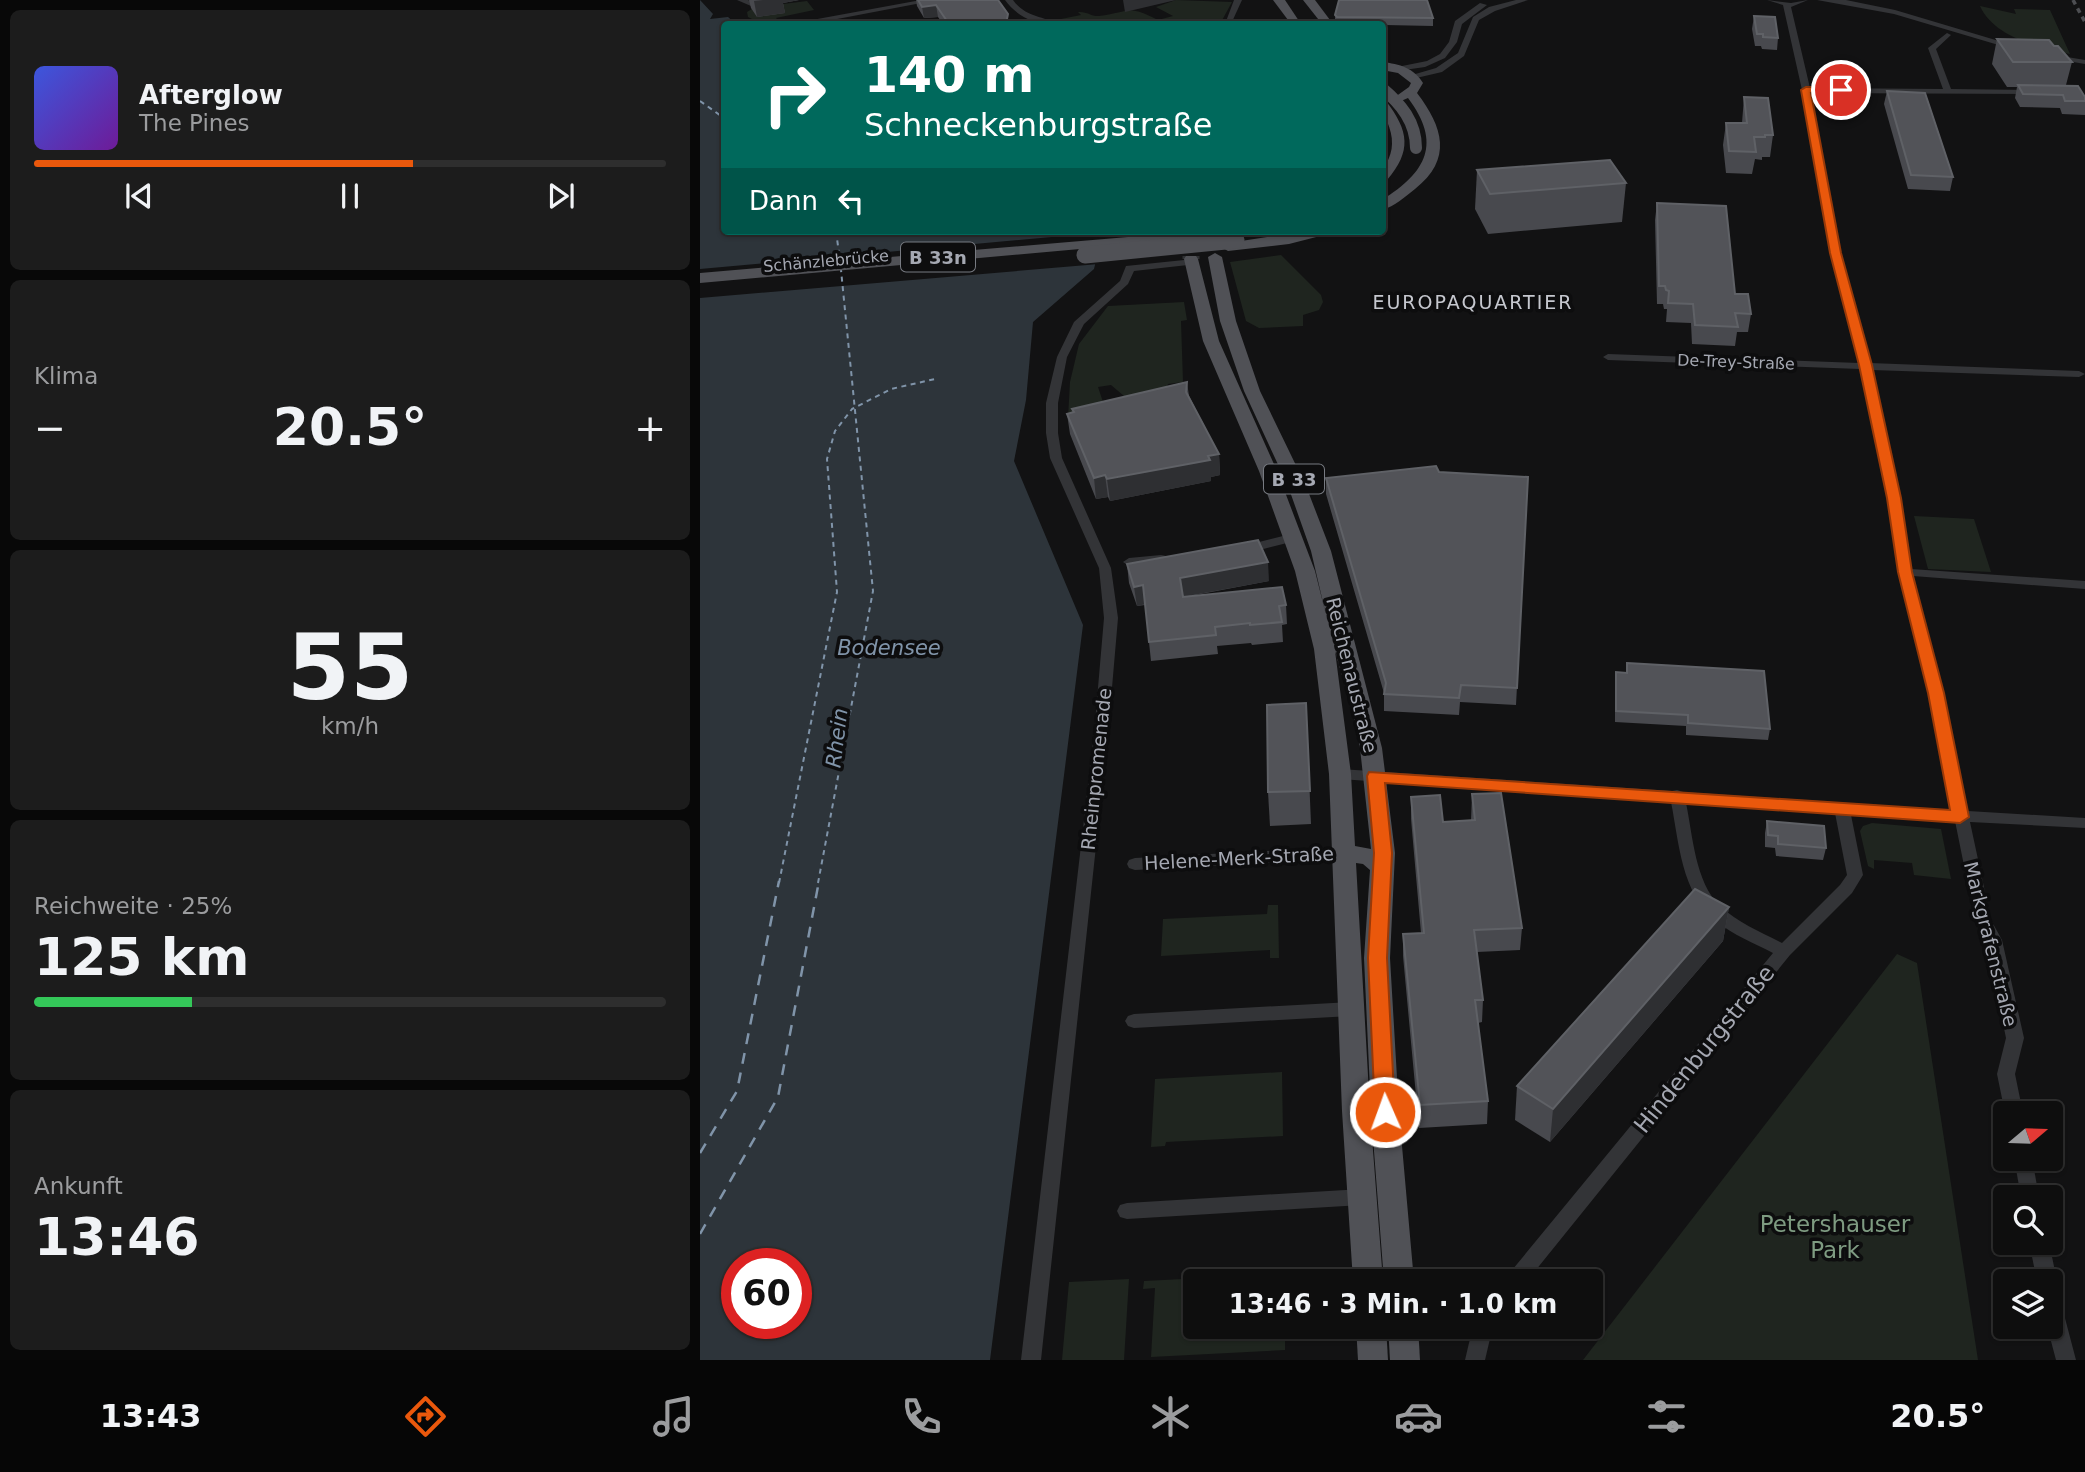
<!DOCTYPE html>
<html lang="de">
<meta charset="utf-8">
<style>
body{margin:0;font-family:"DejaVu Sans",sans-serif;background:#1c1c1c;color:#f1f3f6;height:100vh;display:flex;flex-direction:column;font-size:26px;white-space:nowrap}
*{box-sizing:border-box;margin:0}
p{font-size:23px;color:#9b9c9e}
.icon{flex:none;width:38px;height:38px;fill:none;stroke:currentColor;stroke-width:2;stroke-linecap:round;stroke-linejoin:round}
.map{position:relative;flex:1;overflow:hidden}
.panel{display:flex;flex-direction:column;gap:10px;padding:10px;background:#080808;width:700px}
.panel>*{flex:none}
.banner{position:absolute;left:21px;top:21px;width:665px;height:214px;border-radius:7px;box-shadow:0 2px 5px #0004,0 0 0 2px #2e2e2e;background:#00695c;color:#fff;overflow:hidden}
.needle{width:46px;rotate:71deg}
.controls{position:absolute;left:1293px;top:1101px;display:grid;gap:14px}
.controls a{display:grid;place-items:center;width:70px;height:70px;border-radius:7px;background:#0e0e0e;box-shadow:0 2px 5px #0004,0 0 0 2px #2e2e2e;font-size:35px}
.speed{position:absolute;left:21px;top:1248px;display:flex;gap:14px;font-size:35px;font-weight:700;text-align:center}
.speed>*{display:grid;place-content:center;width:91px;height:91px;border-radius:50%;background:#0e0e0e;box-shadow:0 2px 5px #0004,0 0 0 2px #2e2e2e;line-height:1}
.speed .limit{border:10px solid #d22;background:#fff;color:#111}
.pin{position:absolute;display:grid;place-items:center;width:60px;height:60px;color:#fff;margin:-30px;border:4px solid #fff;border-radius:50%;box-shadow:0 2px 7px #0007}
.me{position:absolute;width:77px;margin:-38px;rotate:358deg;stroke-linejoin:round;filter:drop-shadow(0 0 5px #0008)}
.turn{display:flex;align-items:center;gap:24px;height:147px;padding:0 28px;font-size:32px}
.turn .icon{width:91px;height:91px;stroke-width:2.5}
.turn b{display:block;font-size:49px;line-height:60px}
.then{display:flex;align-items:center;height:66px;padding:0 28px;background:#0003;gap:14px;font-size:26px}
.big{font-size:52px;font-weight:800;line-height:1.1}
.panel .tile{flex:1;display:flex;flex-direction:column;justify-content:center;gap:10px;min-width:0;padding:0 24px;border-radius:10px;background:#1c1c1c}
.panel .dial{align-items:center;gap:0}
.dial b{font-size:91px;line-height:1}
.song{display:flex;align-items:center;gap:21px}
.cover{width:84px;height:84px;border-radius:10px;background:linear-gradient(135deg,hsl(230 70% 55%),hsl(280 70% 35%))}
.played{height:7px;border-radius:4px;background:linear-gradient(90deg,#ea580c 60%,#2e2e2e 60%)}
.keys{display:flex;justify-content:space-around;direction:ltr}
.heat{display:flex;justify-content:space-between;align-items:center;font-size:38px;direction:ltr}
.charge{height:10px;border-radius:5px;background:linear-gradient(90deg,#34c759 25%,#2e2e2e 0)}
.trip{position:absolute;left:483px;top:1269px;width:420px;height:70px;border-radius:7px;background:#0e0e0e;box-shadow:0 2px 5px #0004,0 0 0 2px #2e2e2e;font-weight:800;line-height:70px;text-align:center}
.dock{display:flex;height:112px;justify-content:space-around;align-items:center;background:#060606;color:#9b9c9e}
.dock .icon{width:49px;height:49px}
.dock .selected{color:#ea580c}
.dock b{font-size:32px;color:#f1f3f6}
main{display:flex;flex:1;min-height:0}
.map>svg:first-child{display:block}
.green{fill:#1f251f}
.water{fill:#2d343a;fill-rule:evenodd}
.pier{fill:#121213}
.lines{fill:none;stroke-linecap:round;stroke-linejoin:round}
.ferry-far1{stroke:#8094a9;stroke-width:2;stroke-dasharray:5 4.5;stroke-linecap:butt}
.ferry{stroke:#8094a9;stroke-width:2.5;stroke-dasharray:11 9;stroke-linecap:butt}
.primary-tunnel{stroke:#2f3033;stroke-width:17;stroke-dasharray:17 8;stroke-linecap:butt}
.street{fill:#333437;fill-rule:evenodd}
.primary{fill:#505156;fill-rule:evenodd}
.rail{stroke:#4d4e52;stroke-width:3.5;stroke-dasharray:5 4.5;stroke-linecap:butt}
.primary-bridge-far1{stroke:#505156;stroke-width:12}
.primary-bridge{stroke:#505156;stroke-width:17}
.wall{fill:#48494e}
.shaded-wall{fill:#2e2f32}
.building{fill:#525358;stroke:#5f6166;stroke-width:2}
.route{fill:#ea580c;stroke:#983908;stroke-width:2}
.labels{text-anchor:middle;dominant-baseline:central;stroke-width:7;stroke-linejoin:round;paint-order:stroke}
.far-street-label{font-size:16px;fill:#a5a8b2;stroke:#0d0d0e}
.shield{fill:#0d0d0e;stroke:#777a81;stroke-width:2}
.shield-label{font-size:18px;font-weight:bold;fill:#a5a8b2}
.far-quarter-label{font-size:19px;letter-spacing:2px;fill:#c5c7ce;stroke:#0d0d0e}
.street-label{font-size:19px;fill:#a5a8b2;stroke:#0d0d0e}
.water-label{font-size:21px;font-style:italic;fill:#8094a9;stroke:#0d0d0e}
.near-street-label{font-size:23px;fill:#a5a8b2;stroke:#0d0d0e}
.near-park-label{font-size:23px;fill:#7e9b81;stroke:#0d0d0e}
</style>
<main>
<section class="panel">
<div class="tile">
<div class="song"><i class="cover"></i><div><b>Afterglow</b><p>The Pines</p></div></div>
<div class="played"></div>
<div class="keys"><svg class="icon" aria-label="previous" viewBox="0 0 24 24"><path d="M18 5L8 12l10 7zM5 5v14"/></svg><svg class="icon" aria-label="pause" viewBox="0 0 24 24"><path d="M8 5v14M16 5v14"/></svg><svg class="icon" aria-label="next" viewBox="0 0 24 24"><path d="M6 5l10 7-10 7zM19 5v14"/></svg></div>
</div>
<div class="tile"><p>Klima</p>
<div class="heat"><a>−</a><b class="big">20.5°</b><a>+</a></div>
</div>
<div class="tile dial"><b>55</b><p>km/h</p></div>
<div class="tile"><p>Reichweite · 25%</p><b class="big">125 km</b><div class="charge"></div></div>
<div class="tile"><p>Ankunft</p><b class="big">13:46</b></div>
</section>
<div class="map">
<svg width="1385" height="1360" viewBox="0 0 1385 1360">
<rect width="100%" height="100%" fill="#121213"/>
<g class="green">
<path d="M476,0L532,2L520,24H363L351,21L381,15L378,12C387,11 392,17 399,16C430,12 427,4 458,20L473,16L456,7Z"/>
<path d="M107,1L114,10L76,18L79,21C66,27 60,23 48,17L47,12L63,2L75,5Z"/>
<path d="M1280,6L1316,14L1314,9L1350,10L1370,54C1339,48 1294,37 1280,6Z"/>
<polygon points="581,255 621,295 623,302 619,310 603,315 603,326 559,328 546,321 530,262"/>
<polygon points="484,302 487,320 481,321 483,382 468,384 465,391 436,406 411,385 398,387 406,411 368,418 370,382 379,344 408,306"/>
<polygon points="1214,516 1274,519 1291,572 1228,569"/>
<polygon points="1172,823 1241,829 1251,879 1214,875 1212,863 1174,860 1174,869 1168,866 1160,831 1163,826"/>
<polygon points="568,905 578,905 579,958 570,958 570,950 461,956 463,919 567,914"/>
<polygon points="1197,954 1217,963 1278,1360 883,1360"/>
<polygon points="582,1072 583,1136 466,1142 465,1146 451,1147 455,1079"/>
<polygon points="584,1274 584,1281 495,1281 495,1326 585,1327 585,1350 451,1357 455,1288 443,1289 444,1281"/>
<polygon points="429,1279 424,1360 362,1360 369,1282"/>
</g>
<path class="water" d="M0,0L13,14L10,19L28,17L36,24H24V231H391L399,248L394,269L333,322L326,400L314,461L383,625L290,1360H0ZM37,1264H96V1323H37Z"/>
<polygon class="pier" points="396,233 403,248 399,264 0,298 0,269"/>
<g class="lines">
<g class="ferry-far1">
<polyline points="0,101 24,118"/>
<polyline points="136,231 140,261"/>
<polyline points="79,883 137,592 127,459 135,431 152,409 191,389 235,379"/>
<polyline points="118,883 173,591 141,270"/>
</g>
<g class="ferry">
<polyline points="0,1153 37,1091 79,881"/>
<polyline points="0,1234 78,1097 119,881"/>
</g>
<polyline class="primary-tunnel" points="491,231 491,259"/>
<g class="street">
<polygon points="37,0 48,0 55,4 51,6"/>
<polygon points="221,0 237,0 111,24 74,24 91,20 101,22"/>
<path d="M305,0H313C325,17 342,16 359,24C338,26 318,18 305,0Z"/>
<polygon points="534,0 542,0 531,24 525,24"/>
<polygon points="816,0 828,0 795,11 779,20 764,56 742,72 712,79 712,75 736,68 758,53 773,17 789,7"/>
<path d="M1067,0L1091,3L1108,0L1091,7L1110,88L1243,89L1228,48L1247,33L1251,35L1236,49L1251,89L1332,90L1336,92L1332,94L1111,93L1140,252L1170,363L1379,371L1385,374L1379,377L1172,370L1200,498L1211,569L1385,581V589L1213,576L1243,693L1268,811L1385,818V828L1270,822L1291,920L1302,940L1324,1038L1315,1074L1323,1113H1305L1297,1074L1306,1038L1286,940L1275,920L1255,821L1151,815L1163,875L1152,893L1090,955L827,1281H805L808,1275L1073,953C1054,943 1033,935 1016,921C981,893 979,842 971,802L640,779L633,774L635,770L640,769L972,791L977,790L983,792L1253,810L1229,693L1199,572L1188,498L1160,369L908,360L903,357L908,354L1159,363L1130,252L1102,90L1083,5ZM986,803L1135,813L1147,875L1140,885L1082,943C1061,932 1038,923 1020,906C995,882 993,836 986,803Z"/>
<polygon points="1117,0 1146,0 1195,10 1319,47 1312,49 1194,14"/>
<polygon points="780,3 787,5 762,24 757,42 745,58 725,67 697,71 697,67 727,61 740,54 749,42 755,21"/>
<polygon points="1349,54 1385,60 1385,64 1349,58"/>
<polygon points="484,260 488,261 488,265 434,271 428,284 384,324 367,357 358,403 358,433 362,458 411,568 418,618 408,734 341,1360 321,1360 394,734 404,618 399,568 350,458 346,433 346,403 357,357 374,322 420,281 426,266"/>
<polygon points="583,536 587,537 589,540 587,543 544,554 538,550 539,547"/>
<polygon points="461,555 466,556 467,559 466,562 429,566 423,562 429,558"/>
<polygon points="644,847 650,849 652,853 650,857 644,859 435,870 429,868 427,864 429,860 435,858"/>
<polygon points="651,1002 657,1004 660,1009 657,1014 651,1016 434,1028 428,1026 425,1021 428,1016 434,1014"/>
<polygon points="1314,1158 1332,1158 1339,1197 1321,1197"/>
<polygon points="662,1189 669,1191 671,1197 669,1203 662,1205 427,1219 420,1217 417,1211 420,1205 427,1203"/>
<polygon points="1329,1242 1349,1242 1357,1281 1354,1287 1351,1288 1351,1281 1337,1281"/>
<polygon points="1351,1294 1358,1297 1361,1303 1376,1360 1356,1360 1347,1326 1351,1326"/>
<polygon points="773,1326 793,1326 785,1360 765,1360"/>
</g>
<g class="primary">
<polygon points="573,0 585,0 601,24 591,24"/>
<polygon points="603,0 615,0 633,24 622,24"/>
<path d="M682,62C700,64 714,68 723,83L717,93C743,127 753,159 715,189C705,197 695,206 682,210V200C727,172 742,143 708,98L701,101L695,97L709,87L711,83L698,73L682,70Z"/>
<path d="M682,100L686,101C709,131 712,151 687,180L682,181C682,167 692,158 692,144C693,128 682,116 682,100Z"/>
<polygon points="606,231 630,231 628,234 589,244 528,251 521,247 528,243"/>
<polygon points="475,233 480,234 482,237 480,240 0,283 0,273"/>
<path d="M515,253L522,257L536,321L560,391L606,486L631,551L682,748L695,853L690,958L699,1112L714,1281H684L671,1112L664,958L670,870L663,864L656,863L670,1111L683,1281H653L642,1111L629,774L614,649L595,571L559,471L503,341L484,259L486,256H496L498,259L519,341L577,471L615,571L626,615L611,551L588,486L544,391L520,321L508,257ZM635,651L654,717L660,748L671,849L655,846L651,774Z"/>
<polygon points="656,1326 686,1326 688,1360 658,1360"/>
<polygon points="688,1326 718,1326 720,1360 690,1360"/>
</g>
<polyline class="rail" points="1373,0 1385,22"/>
<path class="primary-bridge-far1" d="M682,88C701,104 716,122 716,148"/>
<polyline class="primary-bridge" points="385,255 536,240"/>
</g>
<g class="wall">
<polygon points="49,0 99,0 83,3 85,13 57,17 51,8"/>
<polygon points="216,0 298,0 309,24 243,24 238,17 224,18 217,6"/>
<polygon points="635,15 733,18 733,26 637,24 635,23"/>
<polygon points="1054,16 1078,38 1077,50 1062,49 1061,46 1055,46 1052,29"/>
<polygon points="1297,39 1354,46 1372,62 1366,85 1385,97 1385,115 1362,114 1360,108 1320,107 1315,98 1317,87 1307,87 1292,64"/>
<polygon points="1187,91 1253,177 1250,191 1208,189 1184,104"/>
<polygon points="1044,97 1073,135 1070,157 1062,157 1062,160 1055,159 1052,174 1026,173 1023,145 1026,123 1042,123"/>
<polygon points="777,170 926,183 922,222 788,234 775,209"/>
<polygon points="957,203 1051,314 1048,332 1037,332 1035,346 992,344 991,323 966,322 967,309 964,309 963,304 957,304 955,220"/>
<polygon points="487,382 489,396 519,454 520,475 511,477 511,481 410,501 408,497 396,499 370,434 367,414 373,413 372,409"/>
<polygon points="739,472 828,477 816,705 760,702 759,715 684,711 684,693 626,494 626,478"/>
<polygon points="427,564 569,581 490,596 586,605 587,624 582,625 583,642 552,645 551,643 517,646 518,654 451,661 445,605 437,606 429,583"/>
<polygon points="927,663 1070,729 1068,740 986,735 986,726 915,722 915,684 916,672 926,673"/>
<polygon points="606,703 611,824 570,826 568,792"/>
<polygon points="772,794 822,928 820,950 777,952 783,1000 782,1022 778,1023 788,1101 787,1124 719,1128 703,956 703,934 721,933 711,819 711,797 743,822 771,821"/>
<polygon points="1067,821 1126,848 1123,860 1076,856 1075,848 1065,847 1065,833"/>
<polygon points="1029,907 1023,941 850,1142 815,1120 817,1086"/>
</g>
<g class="shaded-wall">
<polygon points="63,0 99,0 83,3 85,13 57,17 54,1"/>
<polygon points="423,0 476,0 425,12"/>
<polygon points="236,5 238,17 224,18 222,7"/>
<polygon points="519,454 520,475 511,477 511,481 410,501 407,479"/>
<polygon points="405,475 408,497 396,499 394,478"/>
<polygon points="568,562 569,581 482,597 480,578"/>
<polygon points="443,585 446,604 437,606 434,587"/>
<polygon points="1029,907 1023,941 850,1142 853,1109"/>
</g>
<g class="building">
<polygon points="218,0 298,0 308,14 306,24 249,24 236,5 222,7"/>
<polygon points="639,0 727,0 733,18 637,17 635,15"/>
<polygon points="1054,16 1075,17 1078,38 1063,37 1063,34 1057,34"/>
<polygon points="1297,39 1349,40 1354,46 1358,46 1372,62 1313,62"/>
<polygon points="1318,85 1378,86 1385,97 1385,101 1365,101 1363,95 1323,94"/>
<polygon points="1187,91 1225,93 1253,177 1211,175"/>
<polygon points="1044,97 1068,98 1073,135 1065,135 1065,137 1054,137 1056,152 1029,151 1026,123 1047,123"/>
<polygon points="910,160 926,183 790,194 777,170"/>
<polygon points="957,203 1026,206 1035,294 1048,294 1051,314 1035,313 1038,327 995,325 993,304 968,303 969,291 966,290 965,286 959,286"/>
<polygon points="487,382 486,392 519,454 508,456 510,460 407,479 405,475 394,478 367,414 374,412 372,409"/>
<polygon points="736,466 739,472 828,477 817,688 761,685 759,698 684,694 686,683 626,478"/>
<polygon points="558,540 568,562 480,578 483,597 582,587 586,605 579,606 582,622 550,625 550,623 515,627 516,635 449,642 443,585 434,587 427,564"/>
<polygon points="927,663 1064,671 1070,729 988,723 988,715 916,711 916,672 927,673"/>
<polygon points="606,703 610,791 568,792 567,705"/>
<polygon points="801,793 822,928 774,930 783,1000 775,1000 788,1101 720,1105 703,934 724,933 711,797 740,795 743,822 775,820 772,794"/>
<polygon points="1067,821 1124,826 1126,848 1078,844 1078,836 1068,835"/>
<polygon points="995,889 1029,907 853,1109 817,1086"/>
</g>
<polygon class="route" points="1106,87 1141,87 1146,90 1141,93 1111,93 1141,253 1172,365 1201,498 1212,572 1244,693 1269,817 1260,823 685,783 692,853 687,958 695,1112 692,1118 685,1121 678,1118 675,1112 668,958 674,853 667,776 669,772 1250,810 1228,693 1198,572 1187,498 1159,365 1130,253 1101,90"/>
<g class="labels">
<g class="far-street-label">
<text transform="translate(126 261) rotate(-5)">Schänzlebrücke</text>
<text transform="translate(1036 362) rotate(2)">De-Trey-Straße</text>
</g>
<g class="shield">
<rect x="201" y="242.5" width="74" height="29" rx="5"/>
<rect x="564" y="464.5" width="60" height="29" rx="5"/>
</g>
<g class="shield-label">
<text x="238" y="257">B 33n</text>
<text x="594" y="479">B 33</text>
</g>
<g class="far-quarter-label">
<text x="773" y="302">EUROPAQUARTIER</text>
</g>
<g class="street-label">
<text transform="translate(652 675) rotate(76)">Reichenaustraße</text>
<text transform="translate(396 769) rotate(-84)">Rheinpromenade</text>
<text transform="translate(539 858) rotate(-3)">Helene-Merk-Straße</text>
<text transform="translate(1291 944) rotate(76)">Markgrafenstraße</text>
</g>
<g class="water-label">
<text x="189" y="648">Bodensee</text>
<text transform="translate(137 738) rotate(-83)">Rhein</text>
</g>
<g class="near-street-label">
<text transform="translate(1004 1049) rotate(-51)">Hindenburgstraße</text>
</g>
<g class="near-park-label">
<text x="1135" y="1224">Petershauser<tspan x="1135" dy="26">Park</tspan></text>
</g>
</g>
</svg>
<div class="controls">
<a><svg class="needle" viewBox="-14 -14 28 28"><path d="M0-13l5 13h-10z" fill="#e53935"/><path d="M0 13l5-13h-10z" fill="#9b9c9e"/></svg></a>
<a><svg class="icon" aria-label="search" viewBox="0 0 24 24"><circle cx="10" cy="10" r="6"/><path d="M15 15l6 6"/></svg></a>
<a><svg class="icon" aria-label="layers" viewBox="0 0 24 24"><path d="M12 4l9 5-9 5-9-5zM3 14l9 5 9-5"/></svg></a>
</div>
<div class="speed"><div class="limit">60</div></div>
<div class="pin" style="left:1141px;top:90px;background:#d93025"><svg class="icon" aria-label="arrive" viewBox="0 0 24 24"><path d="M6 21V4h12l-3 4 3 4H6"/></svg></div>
<svg class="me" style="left:685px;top:1112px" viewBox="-20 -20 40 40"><circle r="17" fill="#ea580c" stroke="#fff" stroke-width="3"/><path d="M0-11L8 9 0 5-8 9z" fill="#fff"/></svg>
<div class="trip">13:46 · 3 Min. · 1.0 km</div>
<div class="banner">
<div class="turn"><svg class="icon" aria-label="right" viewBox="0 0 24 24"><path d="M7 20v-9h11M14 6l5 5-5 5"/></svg><div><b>140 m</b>Schneckenburgstraße</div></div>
<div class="then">Dann<svg class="icon" aria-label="left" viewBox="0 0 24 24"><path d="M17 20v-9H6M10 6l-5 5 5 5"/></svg></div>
</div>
</div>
</main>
<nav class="dock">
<b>13:43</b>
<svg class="icon selected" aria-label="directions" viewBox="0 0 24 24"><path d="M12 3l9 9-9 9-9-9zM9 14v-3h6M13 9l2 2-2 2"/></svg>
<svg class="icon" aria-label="music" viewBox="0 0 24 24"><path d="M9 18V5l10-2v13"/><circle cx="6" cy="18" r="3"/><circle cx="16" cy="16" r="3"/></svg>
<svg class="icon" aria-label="phone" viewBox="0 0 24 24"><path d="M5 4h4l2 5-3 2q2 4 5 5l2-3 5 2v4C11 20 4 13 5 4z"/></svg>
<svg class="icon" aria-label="climate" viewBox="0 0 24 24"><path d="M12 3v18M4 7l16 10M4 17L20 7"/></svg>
<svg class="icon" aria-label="car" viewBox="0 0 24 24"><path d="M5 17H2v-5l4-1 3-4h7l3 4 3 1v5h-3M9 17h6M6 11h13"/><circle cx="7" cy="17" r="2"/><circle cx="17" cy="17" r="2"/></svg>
<svg class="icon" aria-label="filters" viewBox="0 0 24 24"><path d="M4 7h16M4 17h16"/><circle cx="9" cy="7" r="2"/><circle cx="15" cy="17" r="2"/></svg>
<b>20.5°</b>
</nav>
